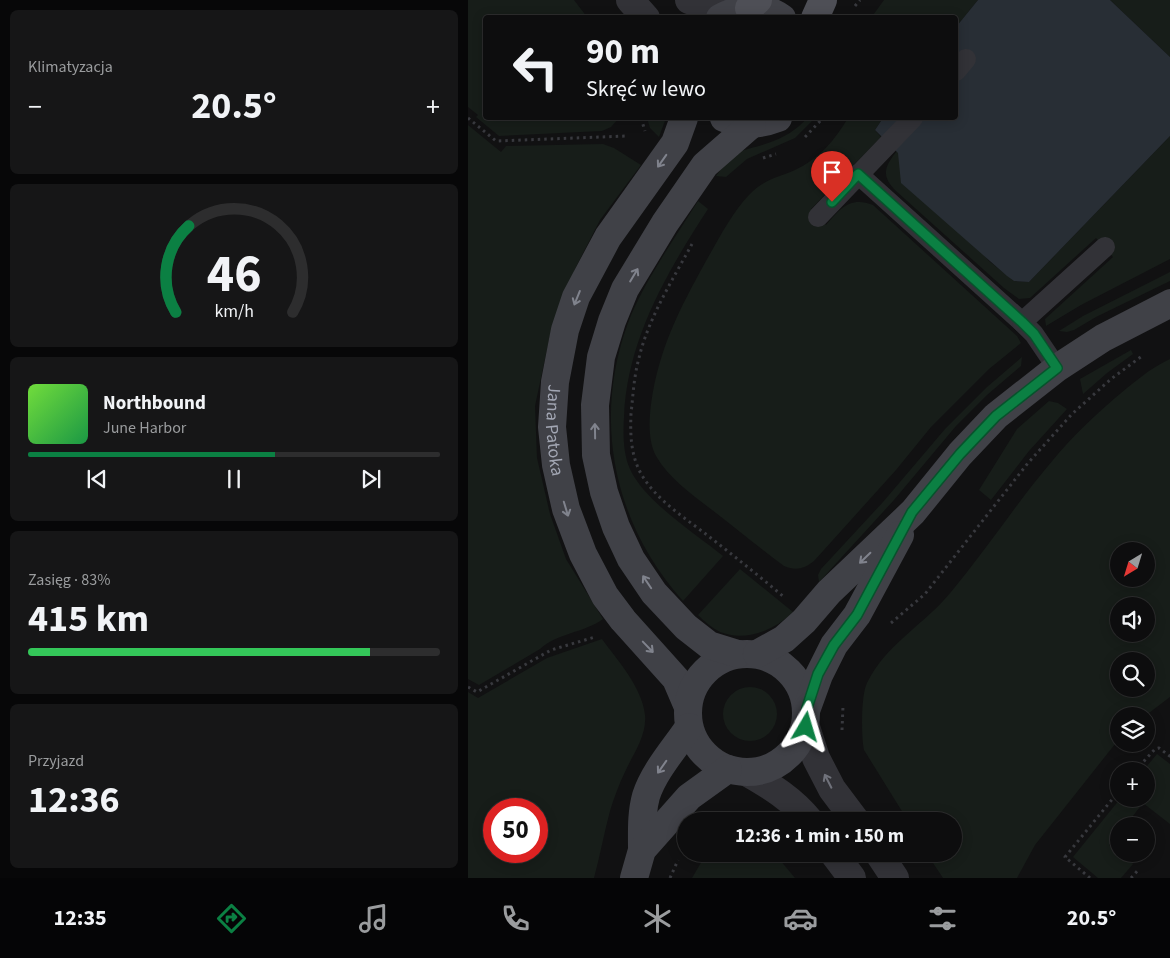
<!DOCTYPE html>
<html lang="pl">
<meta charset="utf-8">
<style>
body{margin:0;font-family:"Source Sans 3",sans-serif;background:#161617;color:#f1f3f6;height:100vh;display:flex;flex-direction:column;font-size:19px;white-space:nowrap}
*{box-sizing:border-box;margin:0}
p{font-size:16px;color:#9a9c9e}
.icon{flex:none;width:28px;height:28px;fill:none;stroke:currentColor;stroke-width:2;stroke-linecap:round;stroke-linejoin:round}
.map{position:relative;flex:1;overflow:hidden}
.details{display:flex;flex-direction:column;gap:10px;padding:10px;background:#070708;width:468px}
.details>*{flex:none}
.guide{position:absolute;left:15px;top:15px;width:475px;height:105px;border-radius:5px;box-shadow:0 2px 12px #0003,0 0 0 1px #2d2d2e;background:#0d0d0e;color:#f1f3f6;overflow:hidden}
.needle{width:32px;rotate:218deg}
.controls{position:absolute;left:642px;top:542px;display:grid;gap:10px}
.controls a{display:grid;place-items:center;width:45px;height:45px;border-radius:50%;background:#0d0d0e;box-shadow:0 2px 12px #0003,0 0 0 1px #2d2d2e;font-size:25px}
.speed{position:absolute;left:15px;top:798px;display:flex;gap:10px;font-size:25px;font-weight:700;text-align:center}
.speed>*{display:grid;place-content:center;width:65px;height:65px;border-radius:50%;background:#0d0d0e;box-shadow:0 2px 12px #0003,0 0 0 1px #2d2d2e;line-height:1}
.speed .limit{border:8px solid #d22;background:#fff;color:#111}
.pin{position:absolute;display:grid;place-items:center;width:42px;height:42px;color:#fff;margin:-51px -21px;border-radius:50% 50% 50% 0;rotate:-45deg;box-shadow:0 0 5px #0007}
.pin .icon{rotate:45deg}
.me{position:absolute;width:55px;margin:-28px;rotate:7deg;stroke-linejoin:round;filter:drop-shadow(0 0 4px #0008)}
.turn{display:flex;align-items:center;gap:18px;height:105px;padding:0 20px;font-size:22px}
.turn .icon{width:65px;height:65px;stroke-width:2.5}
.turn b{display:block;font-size:35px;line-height:42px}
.big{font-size:38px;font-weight:700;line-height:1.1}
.details .tile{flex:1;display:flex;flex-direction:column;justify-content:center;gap:8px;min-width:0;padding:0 18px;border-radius:8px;background:#161617}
.details .dial{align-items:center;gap:0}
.dial svg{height:130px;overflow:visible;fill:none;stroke:#2d2d2e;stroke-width:7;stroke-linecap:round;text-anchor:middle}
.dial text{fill:#f1f3f6;stroke:none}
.song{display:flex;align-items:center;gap:15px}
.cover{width:60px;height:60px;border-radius:8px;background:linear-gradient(135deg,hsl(100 70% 55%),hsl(140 70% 35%))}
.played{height:5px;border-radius:2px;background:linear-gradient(90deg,#0b8043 60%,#2d2d2e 60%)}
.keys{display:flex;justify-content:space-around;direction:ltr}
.heat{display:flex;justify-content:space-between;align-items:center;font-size:28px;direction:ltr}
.charge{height:8px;border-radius:4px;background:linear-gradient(90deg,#34c759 83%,#2d2d2e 0)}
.trip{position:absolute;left:209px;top:812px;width:285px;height:50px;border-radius:25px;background:#0d0d0e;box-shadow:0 2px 12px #0003,0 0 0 1px #2d2d2e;font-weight:700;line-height:50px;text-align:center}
.menu{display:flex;height:80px;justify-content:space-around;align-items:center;background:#050506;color:#9a9c9e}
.menu .icon{width:35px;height:35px}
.menu .current{color:#0b8043}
.menu b{font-size:22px;color:#f1f3f6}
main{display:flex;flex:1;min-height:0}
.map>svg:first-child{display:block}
.green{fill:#171d19;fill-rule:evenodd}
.water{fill:#282e35}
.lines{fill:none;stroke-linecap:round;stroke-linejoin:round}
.path{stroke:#38393e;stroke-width:3;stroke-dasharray:2.5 4;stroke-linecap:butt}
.lane{stroke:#323237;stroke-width:20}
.street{stroke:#323237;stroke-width:28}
.secondary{stroke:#404147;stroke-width:28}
.primary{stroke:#4e4f56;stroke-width:28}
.oneway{stroke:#80838d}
.oneway2{stroke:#70727b}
.route-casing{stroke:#07532c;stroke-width:12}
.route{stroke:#0b8043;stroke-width:9}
.labels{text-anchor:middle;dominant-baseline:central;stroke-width:5;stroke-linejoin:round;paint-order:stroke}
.street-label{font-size:18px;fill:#a2a6b3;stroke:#0c0c0d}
</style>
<main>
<section class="details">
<div class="tile"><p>Klimatyzacja</p>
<div class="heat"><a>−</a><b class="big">20.5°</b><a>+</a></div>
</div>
<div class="tile dial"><svg viewBox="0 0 100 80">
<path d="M14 69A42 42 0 1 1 86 69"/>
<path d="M14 69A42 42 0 0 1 22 16" stroke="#0b8043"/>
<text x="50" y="56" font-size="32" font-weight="700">46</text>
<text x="50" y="72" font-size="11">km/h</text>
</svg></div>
<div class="tile">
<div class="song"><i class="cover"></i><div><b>Northbound</b><p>June Harbor</p></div></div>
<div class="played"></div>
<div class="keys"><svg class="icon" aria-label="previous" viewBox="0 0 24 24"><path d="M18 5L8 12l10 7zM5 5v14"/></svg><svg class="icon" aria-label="pause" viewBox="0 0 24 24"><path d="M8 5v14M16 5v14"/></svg><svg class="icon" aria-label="next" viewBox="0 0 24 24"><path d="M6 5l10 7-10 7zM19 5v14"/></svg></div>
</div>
<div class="tile"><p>Zasięg · 83%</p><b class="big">415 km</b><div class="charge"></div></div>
<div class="tile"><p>Przyjazd</p><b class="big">12:36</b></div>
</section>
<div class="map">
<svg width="703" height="878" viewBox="0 0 703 878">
<rect width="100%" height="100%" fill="#111112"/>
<g class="green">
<polygon points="0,0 106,0 119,17 18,18 18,118 151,118 143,127 134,131 31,136 8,117 10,115 0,107"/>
<polygon points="416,0 510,0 488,27 488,18 403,18"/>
<polygon points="642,0 702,0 702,57"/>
<polygon points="179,118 198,118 191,137 182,128"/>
<path d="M339,118H347L327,138L279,159L258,177L248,176C254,168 260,158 269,153C279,148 290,147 300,143C315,138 329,130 339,118Z"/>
<path d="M380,118H415L407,130L413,137L343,209L358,225C372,209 382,196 405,205L549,336L553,343L521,369L463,427L428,470L346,561C336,569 328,571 316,566C293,549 271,531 248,513C226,496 202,480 188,456C180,441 181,421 183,404C191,348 211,310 238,261C250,240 265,211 281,195C296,179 309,178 327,170C351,159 367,140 380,118Z"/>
<path d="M0,125L33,152L38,146L135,144L146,148L173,165L132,220L108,267L84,326L67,406L69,458L82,514L98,559L135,619C116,633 89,633 72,649L11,685L0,679Z"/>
<path d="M702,136V259L613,305L578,326L577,319L645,257L628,238L562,298L551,299L536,288L428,191C413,176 416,167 429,151L521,261L546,281L561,282Z"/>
<path d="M230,201L240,209C199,272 159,340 156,417C155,433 155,454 162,469C176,501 228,534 255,556L215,601C146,524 124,421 160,323C175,283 207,238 230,201Z"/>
<polygon points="702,272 702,281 628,317 606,330 599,332 591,331 615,316"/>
<polygon points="663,350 665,354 639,373 615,394 612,379"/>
<polygon points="554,357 553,366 519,395 488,426 426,500 351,582 350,575 353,569 415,502 477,429 519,387"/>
<path d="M702,359V697L677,716H651V739L567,845L549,878H475L459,854H485V821H440L396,750C393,737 393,694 399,683C418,644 457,624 483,592C519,549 549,502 585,460C604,437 625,417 647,398C664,384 682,368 702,359ZM651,551H679V579H651ZM651,606H679V634H651ZM651,661H679V689H651Z"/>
<polygon points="581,401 590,403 599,409 561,451 523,500 511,490 549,429"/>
<path d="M272,569L325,612C307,630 278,642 252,632C244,628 236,621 230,615Z"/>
<path d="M134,639C150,661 174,687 177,715C179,736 165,754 157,772C151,784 146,798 142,811C136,833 132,856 126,878H0V692L10,698L79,658ZM26,809H69V851H26Z"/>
<circle cx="282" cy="714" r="27"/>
<polygon points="689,754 702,764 702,824 675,803 657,826 651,826 651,833 641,845 665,864 653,878 630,878 605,857 652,799 679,799 679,771 675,771"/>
<polygon points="238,854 307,854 327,878 224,878"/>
</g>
<polygon class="water" points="510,0 642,0 702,57 702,136 561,282 546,281 539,276 433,183 430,153 407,130 415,118 488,118 488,27"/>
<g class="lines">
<g class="path">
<polyline points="387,6 392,0"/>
<polyline points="0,118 28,141 159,136"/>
<polyline points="173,118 177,131"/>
<polyline points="337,137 355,118"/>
<polyline points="295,158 308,154"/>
<path d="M224,244C205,279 180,319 171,358C166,376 165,395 163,414C162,436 163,458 175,477C190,501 217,518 239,535C265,555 291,576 316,597"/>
<polyline points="423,623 457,594 560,463 604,414 643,379 674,356"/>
<polyline points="0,687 9,692 83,650 127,637"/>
<polyline points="374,730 375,706"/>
<polyline points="667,771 687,749 691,748 703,757"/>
<polyline points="202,878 210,860"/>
<polyline points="622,878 597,857 651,791"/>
<polyline points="663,878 671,869"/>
</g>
<g class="lane">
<polyline points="488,71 498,59"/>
<polyline points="390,174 554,322 566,334 589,368"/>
<polyline points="350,217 445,118"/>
<polyline points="554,322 637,247"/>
</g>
<g class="street">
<polyline points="162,0 178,18"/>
<polyline points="221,0 241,7 265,11"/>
<polyline points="338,727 348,758 364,789 388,821"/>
<path d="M280,773C303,786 325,800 342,821"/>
<polyline points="366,854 384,878"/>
<polyline points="411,854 427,878"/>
</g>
<g class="secondary">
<path d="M252,18C272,7 295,4 314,18"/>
<path id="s1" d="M216,118L207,143L140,237L108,297L97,330L87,382L84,427L88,465L98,509L115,554L137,596L155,620L208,679L220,707"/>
<path d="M256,118C274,126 292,125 310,118"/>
<circle cx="279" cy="713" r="59"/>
<polyline points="270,654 241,645 218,627 186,593 163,559 148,527 136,492 128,455 127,405 133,357 144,321 157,289 197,223 237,165 284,124"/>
<polyline points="289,654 316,639 336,621 361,592 445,512 492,454 528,416 589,368 635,338 703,303"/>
<polyline points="339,708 351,675 366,645 389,615 432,535"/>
<path d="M174,850C174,832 173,814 178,796C186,771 207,748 221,727"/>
<polyline points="166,878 174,850 221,797 260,769"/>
</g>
<g class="primary">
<polyline points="281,8 290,0"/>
<polyline points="347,18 355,0"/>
</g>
</g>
<defs><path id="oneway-shaft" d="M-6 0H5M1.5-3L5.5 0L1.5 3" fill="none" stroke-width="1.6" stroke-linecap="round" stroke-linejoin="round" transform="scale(1.25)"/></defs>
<g class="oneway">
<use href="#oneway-shaft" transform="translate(194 161) rotate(125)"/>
<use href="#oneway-shaft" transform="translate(166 275) rotate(-59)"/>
<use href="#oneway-shaft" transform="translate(109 298) rotate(112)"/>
<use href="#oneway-shaft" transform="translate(127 431) rotate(-91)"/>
<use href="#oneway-shaft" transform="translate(98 509) rotate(73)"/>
<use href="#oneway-shaft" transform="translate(397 558) rotate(136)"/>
<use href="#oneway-shaft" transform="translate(179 582) rotate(-124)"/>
<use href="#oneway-shaft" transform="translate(180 647) rotate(46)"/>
<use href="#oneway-shaft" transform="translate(194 767) rotate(125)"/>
</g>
<use class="oneway2" href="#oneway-shaft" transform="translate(360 781) rotate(-117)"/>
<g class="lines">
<defs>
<polyline id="route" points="338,727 339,708 350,674 366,645 389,615 444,512 492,454 528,416 589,368 566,334 554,322 390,174 364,202"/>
</defs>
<use href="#route" class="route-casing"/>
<use href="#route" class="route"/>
</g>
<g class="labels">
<g class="street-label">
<text stroke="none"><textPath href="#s1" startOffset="346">Jana Patoka</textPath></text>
</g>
</g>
</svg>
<div class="controls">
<a><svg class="needle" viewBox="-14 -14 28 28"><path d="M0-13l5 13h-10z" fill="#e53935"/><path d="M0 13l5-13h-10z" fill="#9a9c9e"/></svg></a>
<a><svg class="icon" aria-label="sound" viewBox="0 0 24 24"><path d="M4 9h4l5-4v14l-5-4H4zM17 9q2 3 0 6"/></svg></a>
<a><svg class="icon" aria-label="search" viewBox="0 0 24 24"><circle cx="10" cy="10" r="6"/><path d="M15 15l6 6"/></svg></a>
<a><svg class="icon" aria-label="layers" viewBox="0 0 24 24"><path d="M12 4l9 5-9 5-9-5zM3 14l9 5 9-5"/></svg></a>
<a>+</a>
<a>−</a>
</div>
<div class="speed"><div class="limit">50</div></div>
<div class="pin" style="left:364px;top:202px;background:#d93025"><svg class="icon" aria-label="arrive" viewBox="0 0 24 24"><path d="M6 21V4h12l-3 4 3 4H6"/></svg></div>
<svg class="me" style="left:338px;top:727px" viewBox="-20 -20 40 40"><path d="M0-17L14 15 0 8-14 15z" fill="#0b8043" stroke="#fff" stroke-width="4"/></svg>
<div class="trip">12:36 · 1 min · 150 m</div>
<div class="guide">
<div class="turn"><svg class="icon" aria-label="left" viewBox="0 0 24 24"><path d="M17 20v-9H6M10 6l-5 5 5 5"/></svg><div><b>90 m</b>Skręć w lewo</div></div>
</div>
</div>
</main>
<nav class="menu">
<b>12:35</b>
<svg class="icon current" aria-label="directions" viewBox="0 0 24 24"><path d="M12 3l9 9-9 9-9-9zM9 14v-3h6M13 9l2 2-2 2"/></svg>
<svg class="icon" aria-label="music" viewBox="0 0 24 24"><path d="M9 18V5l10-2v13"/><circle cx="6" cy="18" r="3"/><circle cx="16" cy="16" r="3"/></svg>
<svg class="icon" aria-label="phone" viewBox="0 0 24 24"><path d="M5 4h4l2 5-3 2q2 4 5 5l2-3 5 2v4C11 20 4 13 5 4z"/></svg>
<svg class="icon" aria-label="climate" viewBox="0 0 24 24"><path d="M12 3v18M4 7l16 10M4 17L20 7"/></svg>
<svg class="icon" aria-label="car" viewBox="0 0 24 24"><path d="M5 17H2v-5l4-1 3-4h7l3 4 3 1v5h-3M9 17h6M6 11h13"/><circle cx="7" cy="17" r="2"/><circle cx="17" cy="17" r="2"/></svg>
<svg class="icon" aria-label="filters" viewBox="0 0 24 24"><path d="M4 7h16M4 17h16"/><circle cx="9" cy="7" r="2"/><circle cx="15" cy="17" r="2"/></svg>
<b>20.5°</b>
</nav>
